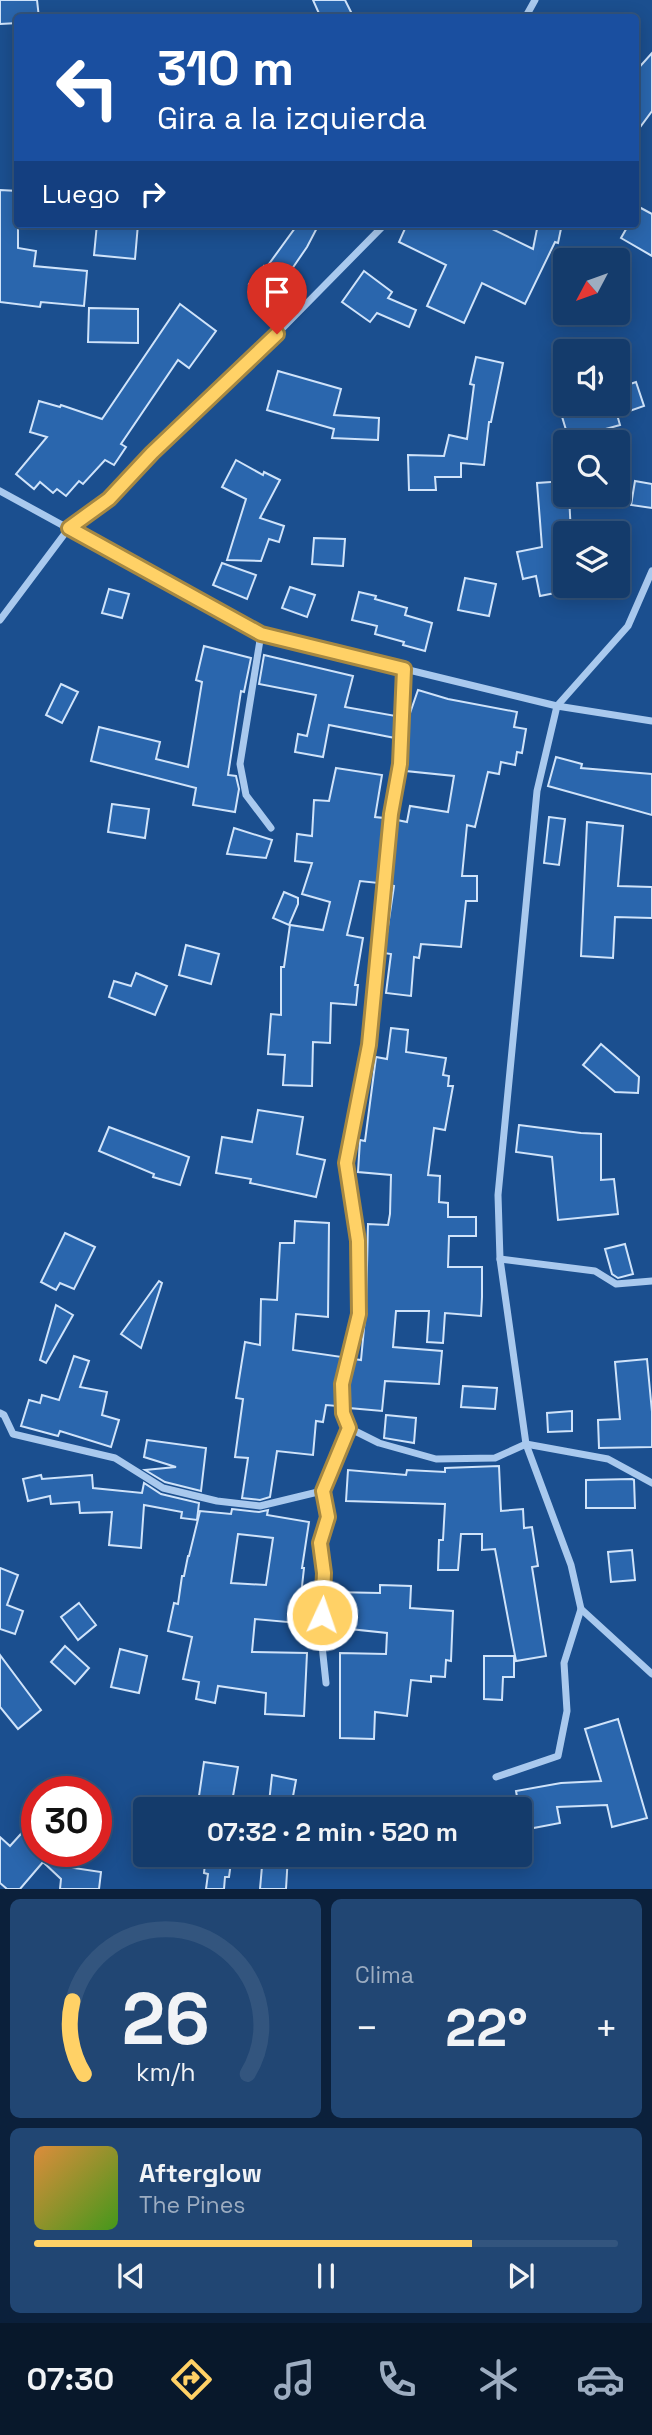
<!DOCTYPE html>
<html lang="es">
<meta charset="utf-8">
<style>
body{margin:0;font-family:"Space Grotesk",sans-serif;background:#214673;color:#f1f3f6;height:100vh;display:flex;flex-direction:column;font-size:26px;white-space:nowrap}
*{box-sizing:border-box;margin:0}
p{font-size:23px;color:#9dadc1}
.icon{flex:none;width:38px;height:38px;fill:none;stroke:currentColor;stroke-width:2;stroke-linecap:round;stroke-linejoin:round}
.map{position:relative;height:1889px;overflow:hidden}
.drawer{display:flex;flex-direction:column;gap:10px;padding:10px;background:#0b203b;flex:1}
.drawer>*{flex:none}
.banner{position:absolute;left:14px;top:14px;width:625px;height:214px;border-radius:7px;box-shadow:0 4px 18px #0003,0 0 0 2px #33557e;background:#1a4fa0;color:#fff;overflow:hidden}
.needle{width:46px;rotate:229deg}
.fabs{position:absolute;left:553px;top:248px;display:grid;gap:14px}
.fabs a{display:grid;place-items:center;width:77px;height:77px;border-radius:7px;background:#143b6b;box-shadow:0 4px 18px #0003,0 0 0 2px #33557e;font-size:35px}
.speed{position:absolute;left:21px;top:1776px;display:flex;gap:14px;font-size:35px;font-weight:700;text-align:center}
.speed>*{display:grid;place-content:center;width:91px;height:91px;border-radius:50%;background:#143b6b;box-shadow:0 4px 18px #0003,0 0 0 2px #33557e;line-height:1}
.speed .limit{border:10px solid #d22;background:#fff;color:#111}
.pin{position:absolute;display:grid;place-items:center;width:60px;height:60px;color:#fff;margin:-72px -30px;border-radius:50% 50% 50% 0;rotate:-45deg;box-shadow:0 0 7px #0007}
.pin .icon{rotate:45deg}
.me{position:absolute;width:77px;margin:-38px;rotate:3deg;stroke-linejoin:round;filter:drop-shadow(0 0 5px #0008)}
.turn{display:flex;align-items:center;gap:24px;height:147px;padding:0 28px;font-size:32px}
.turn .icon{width:91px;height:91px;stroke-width:2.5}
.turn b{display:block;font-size:49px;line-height:60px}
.then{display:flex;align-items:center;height:66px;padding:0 28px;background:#0003;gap:14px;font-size:26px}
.big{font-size:52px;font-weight:700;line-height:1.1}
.drawer .tile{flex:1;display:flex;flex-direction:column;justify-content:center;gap:10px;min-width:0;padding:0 24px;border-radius:10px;background:#214673}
.drawer .dial{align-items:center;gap:0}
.dial svg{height:182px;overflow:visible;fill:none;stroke:#33557e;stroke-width:7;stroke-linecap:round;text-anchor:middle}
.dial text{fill:#f1f3f6;stroke:none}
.song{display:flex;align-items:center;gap:21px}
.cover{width:84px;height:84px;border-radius:10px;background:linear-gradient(135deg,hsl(30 70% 55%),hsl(100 70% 35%))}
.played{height:7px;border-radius:4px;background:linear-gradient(90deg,#ffd166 75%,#33557e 75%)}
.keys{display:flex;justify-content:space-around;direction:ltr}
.heat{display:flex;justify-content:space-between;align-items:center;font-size:38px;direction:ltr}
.drawer .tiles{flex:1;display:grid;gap:10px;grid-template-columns:1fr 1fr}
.tile:last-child{grid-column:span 2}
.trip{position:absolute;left:133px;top:1797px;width:399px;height:70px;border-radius:7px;background:#143b6b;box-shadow:0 4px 18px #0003,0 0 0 2px #33557e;font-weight:700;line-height:70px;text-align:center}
.tabs{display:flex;height:112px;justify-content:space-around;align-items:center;background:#08182b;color:#9dadc1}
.tabs .icon{width:49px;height:49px}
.tabs .selected{color:#ffd166}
.tabs b{font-size:32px;color:#f1f3f6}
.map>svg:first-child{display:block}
.building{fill:#2a66ad;stroke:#cfe3fa;stroke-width:2;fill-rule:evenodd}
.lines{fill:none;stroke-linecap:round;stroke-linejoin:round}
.minor{stroke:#a9c9ee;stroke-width:7}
.route-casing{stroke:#a68842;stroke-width:18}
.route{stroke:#ffd166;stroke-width:12}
</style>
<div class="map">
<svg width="652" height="1889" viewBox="0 0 652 1889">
<rect width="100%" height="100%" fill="#1b4f8f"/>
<g class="building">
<polygon points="0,0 37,0 39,18 18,18 18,23 0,24"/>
<polygon points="313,0 345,0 354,18 321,18"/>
<polygon points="652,53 652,111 635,134 635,72"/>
<polygon points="0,190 18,191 18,248 36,251 34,266 87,271 84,306 41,302 40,307 0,302"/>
<polygon points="639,207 652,214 652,256 621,238 629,224 635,224 635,214"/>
<polygon points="97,224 138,224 135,259 94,255"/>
<polygon points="298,224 319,224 307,247 283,282 288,286 273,304 249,284 264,266 266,268"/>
<polygon points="407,224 482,224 533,249 538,224 562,224 558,243 555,242 525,304 482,283 464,323 427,306 446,265 399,242"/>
<polygon points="364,271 392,292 388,298 416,310 409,327 377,313 370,322 342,302"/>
<polygon points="180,304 216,331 189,368 178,360 121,444 126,447 114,465 105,460 83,484 79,481 66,496 57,489 53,493 40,482 34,489 16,474 47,437 30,432 39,401 60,407 61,405 102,419"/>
<polygon points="89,308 138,309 138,343 88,342"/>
<polygon points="476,357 503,363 491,422 489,422 484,465 461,463 461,477 435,477 436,490 409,490 408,455 444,456 449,435 467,439 474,385 470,384"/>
<polygon points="278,371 341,389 334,415 379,418 378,440 332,438 334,429 267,410"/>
<polygon points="636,382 644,406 618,415 618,388"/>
<polygon points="581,404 614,404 620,425 602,430 603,436 570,443 560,410"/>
<polygon points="236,460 263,475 264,472 280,480 260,518 284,526 279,542 269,539 261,561 227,560 246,499 222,487"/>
<polygon points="565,481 565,495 569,495 571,534 565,534 565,537 562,537 565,556 565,591 540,596 536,576 523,579 517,552 542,547 537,483"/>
<polygon points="635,481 652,484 652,508 631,505"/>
<polygon points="314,538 345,539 343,566 312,564"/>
<polygon points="222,563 256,575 247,599 213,585"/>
<polygon points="465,578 496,584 489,616 458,610"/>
<polygon points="290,587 315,595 307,617 282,608"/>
<polygon points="109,589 129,594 122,618 102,613"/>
<polygon points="359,592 376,596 375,599 407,608 405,615 432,623 425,651 403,645 404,642 375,634 377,626 352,620"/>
<polygon points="204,646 251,658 244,692 241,691 228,775 236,776 239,789 235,812 193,805 196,788 91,761 99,727 160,742 156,759 188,767 202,682 196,680"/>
<polygon points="264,655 353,676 345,707 396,716 395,738 329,725 323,757 295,752 298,734 307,736 316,695 259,684"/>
<polygon points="61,684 78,692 62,723 46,715"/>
<polygon points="418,690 448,699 517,712 514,727 526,729 522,753 517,752 515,765 501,762 499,774 488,772 475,827 467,825 462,876 477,876 477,901 466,901 461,947 421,944 419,958 414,957 411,996 386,993 391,954 384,953 394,886 390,885 397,820 407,822 410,806 448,812 454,776 406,771 408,719"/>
<polygon points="556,757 582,764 581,768 652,774 652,815 548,786"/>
<polygon points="336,768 382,775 375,817 384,818 378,883 360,881 347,935 363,938 355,985 358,985 356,1005 331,1003 330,1043 313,1042 312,1086 283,1085 285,1055 268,1054 271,1014 281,1015 281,967 284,967 290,925 323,930 330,902 302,894 312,863 295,861 297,834 312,836 314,800 329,801"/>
<polygon points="112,804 149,809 145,838 108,832"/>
<polygon points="549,817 565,819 559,865 544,863"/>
<polygon points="587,822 623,826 618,886 652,887 652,918 615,917 613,958 581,956"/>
<polygon points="234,828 272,840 266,858 227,854"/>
<polygon points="284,892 298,898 298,904 289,925 273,918"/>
<polygon points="186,945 219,954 211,984 179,975"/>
<polygon points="136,973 167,986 155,1015 109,997 114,981 131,986"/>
<polygon points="391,1028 408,1030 406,1052 446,1058 443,1075 449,1076 448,1086 453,1086 445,1130 434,1128 428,1175 440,1176 439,1202 448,1203 448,1217 476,1217 476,1236 449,1236 448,1267 482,1267 482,1297 481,1316 445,1313 443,1343 427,1342 429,1311 396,1311 393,1347 442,1351 439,1384 385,1381 382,1411 349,1408 348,1385 354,1359 361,1360 366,1307 368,1224 388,1225 390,1214 391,1175 358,1172 360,1140 365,1141 376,1057 387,1059"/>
<polygon points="601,1044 639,1077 638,1093 615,1092 583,1065"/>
<polygon points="258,1110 303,1117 297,1154 325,1160 316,1197 250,1183 251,1179 216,1173 222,1137 252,1142"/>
<polygon points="519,1125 581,1133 601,1134 601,1180 614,1179 618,1214 558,1220 552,1157 516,1152"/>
<polygon points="109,1127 189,1157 180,1185 153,1177 154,1174 99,1151"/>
<polygon points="295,1221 329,1223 328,1317 296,1314 293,1350 342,1357 336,1383 337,1406 326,1405 323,1422 316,1421 313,1455 277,1451 270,1497 260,1500 242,1498 248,1458 235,1457 243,1399 236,1398 245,1342 260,1345 261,1299 277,1300 280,1243 294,1243"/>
<polygon points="65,1233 95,1247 74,1289 60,1283 56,1290 41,1282"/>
<polygon points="625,1244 633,1274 618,1278 612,1274 605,1249"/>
<polygon points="159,1281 162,1283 141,1348 121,1334"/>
<polygon points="56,1305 73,1315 46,1363 40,1360"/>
<polygon points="74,1356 89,1361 80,1387 107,1392 102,1415 119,1420 111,1447 60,1431 58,1436 21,1426 29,1400 40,1403 42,1395 59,1400"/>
<polygon points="647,1359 652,1412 652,1447 599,1448 598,1420 620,1419 615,1362"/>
<polygon points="463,1386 497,1388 495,1409 461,1407"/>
<polygon points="572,1411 572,1431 548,1432 547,1413"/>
<polygon points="386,1415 416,1418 414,1443 384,1438"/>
<polygon points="147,1440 206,1448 201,1491 165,1482 145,1470 176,1467 144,1457"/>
<polygon points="499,1466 501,1511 523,1509 524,1528 532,1527 538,1566 532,1567 546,1656 516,1661 495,1549 482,1550 482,1534 461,1534 458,1570 438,1570 439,1540 443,1540 445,1504 346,1501 348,1470 406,1475 407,1470 445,1472 445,1468"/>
<polygon points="41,1475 42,1479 92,1475 93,1488 142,1493 144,1483 161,1494 199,1503 197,1520 181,1518 182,1512 144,1505 141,1548 109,1545 112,1512 80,1513 79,1502 51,1504 50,1496 28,1501 23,1479"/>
<polygon points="632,1479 634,1480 635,1508 586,1508 586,1480"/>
<path d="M232,1509L259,1512L268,1510L267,1515L309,1522L302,1568H304L298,1623L255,1619L252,1652L307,1653L304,1716L265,1714L266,1693L218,1686L215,1703L196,1699L199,1682L183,1679L192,1637L168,1631L174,1603L178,1604L182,1576H184L188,1556H189L200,1511L231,1514ZM238,1534L273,1538L266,1585L231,1583Z"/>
<polygon points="632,1550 635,1580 611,1582 608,1552"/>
<polygon points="0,1568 18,1575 7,1605 23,1611 15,1634 0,1629"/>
<polygon points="380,1585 411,1586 410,1608 453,1611 451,1661 446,1660 445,1677 431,1676 431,1682 411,1680 407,1716 375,1712 374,1739 340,1738 340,1653 386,1654 387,1633 331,1627 332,1592 380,1593"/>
<polygon points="79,1603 96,1625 78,1640 61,1617"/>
<polygon points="65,1646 89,1668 75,1684 51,1662"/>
<polygon points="120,1649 147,1656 139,1693 111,1687"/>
<polygon points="0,1655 41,1710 18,1729 0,1707"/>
<polygon points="484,1656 514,1656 514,1677 503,1677 502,1700 484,1699"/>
<polygon points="618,1719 647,1818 612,1827 607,1805 557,1807 560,1823 523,1830 516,1791 561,1783 601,1781 585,1729"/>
<polygon points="204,1762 238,1767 232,1802 199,1796"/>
<polygon points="272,1775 296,1780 291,1807 269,1803"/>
<polygon points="37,1816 37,1852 74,1852 61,1866 101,1872 99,1889 60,1889 61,1879 43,1862 20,1889 7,1889 0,1883 0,1837 10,1846"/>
<polygon points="206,1855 232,1855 229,1877 225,1877 224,1889 206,1889 208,1874 204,1873"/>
<polygon points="263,1855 288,1855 286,1889 260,1889"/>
</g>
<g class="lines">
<g class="minor">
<polyline points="525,18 535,0"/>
<polyline points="0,491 261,634 557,706 652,721"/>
<polyline points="652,571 628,626 557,706 537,791 498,1195 500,1259 526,1444 571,1565 581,1609 652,1674"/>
<polyline points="0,620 69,528 109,499 152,453 258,353 385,224"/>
<polyline points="261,634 240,764 246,795 271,828"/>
<polyline points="404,669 400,764 391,814 369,1045 347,1163 358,1241 359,1314 342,1384 343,1413 349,1428 379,1443 436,1459 495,1458 526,1444 608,1459 652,1483"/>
<polyline points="500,1259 595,1271 616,1284 652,1281"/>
<polyline points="0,1413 4,1415 13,1434 115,1458 163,1488 217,1501 260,1506 322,1491"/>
<polyline points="326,1683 321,1636 324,1573 320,1543 328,1517 322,1491 349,1428"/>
<polyline points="496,1777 558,1756 567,1711 564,1663 581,1609"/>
</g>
</g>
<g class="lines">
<defs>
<polyline id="route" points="277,334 152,453 109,499 69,528 261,634 404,669 400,764 391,814 369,1045 346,1163 358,1241 359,1314 342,1384 343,1413 349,1428 323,1491 328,1517 320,1543 324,1573 322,1615"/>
</defs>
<use href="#route" class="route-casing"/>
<use href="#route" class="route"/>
</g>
</svg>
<div class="fabs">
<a><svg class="needle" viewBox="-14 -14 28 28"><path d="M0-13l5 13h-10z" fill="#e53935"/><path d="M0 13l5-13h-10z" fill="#9dadc1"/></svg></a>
<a><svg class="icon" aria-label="sound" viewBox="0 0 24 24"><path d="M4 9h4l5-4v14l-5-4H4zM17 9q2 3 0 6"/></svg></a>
<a><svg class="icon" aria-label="search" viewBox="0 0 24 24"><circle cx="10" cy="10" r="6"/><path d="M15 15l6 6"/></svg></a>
<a><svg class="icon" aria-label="layers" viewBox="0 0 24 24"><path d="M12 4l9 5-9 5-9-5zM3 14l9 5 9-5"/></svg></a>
</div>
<div class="speed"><div class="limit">30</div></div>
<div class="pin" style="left:277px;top:334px;background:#d93025"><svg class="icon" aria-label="arrive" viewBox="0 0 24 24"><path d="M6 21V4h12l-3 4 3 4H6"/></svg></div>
<svg class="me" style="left:322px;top:1615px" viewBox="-20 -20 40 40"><circle r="17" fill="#ffd166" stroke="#fff" stroke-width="3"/><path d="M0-11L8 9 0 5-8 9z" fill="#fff"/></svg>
<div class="trip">07:32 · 2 min · 520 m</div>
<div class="banner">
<div class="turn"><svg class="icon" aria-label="left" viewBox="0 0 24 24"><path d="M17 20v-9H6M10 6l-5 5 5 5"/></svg><div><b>310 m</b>Gira a la izquierda</div></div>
<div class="then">Luego<svg class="icon" aria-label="right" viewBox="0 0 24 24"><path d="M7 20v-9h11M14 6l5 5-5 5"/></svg></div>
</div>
</div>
<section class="drawer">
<div class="tiles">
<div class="tile dial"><svg viewBox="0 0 100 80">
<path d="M14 69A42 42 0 1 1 86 69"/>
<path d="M14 69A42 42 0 0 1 9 37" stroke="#ffd166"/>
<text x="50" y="56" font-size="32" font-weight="700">26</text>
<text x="50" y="72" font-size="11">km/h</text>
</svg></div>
<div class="tile"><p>Clima</p>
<div class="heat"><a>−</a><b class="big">22°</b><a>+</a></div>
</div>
<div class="tile">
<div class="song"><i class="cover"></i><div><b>Afterglow</b><p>The Pines</p></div></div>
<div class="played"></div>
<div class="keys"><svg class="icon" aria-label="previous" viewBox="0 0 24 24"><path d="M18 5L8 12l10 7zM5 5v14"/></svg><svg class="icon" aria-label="pause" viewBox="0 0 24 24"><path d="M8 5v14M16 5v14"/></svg><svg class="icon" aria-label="next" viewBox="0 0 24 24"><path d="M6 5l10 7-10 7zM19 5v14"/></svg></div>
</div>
</div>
</section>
<nav class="tabs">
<b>07:30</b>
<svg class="icon selected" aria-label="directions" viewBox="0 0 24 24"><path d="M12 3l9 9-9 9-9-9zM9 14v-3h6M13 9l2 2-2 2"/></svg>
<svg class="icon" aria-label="music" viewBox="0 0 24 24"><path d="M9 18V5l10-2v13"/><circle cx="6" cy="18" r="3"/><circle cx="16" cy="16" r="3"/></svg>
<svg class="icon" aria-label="phone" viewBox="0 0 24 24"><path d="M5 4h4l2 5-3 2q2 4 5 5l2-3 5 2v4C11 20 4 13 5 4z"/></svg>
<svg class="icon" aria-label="climate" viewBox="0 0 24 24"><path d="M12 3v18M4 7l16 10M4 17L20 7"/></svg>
<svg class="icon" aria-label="car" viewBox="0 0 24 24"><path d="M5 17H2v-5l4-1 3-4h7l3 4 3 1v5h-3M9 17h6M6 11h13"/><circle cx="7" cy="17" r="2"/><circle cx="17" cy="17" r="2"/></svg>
</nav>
